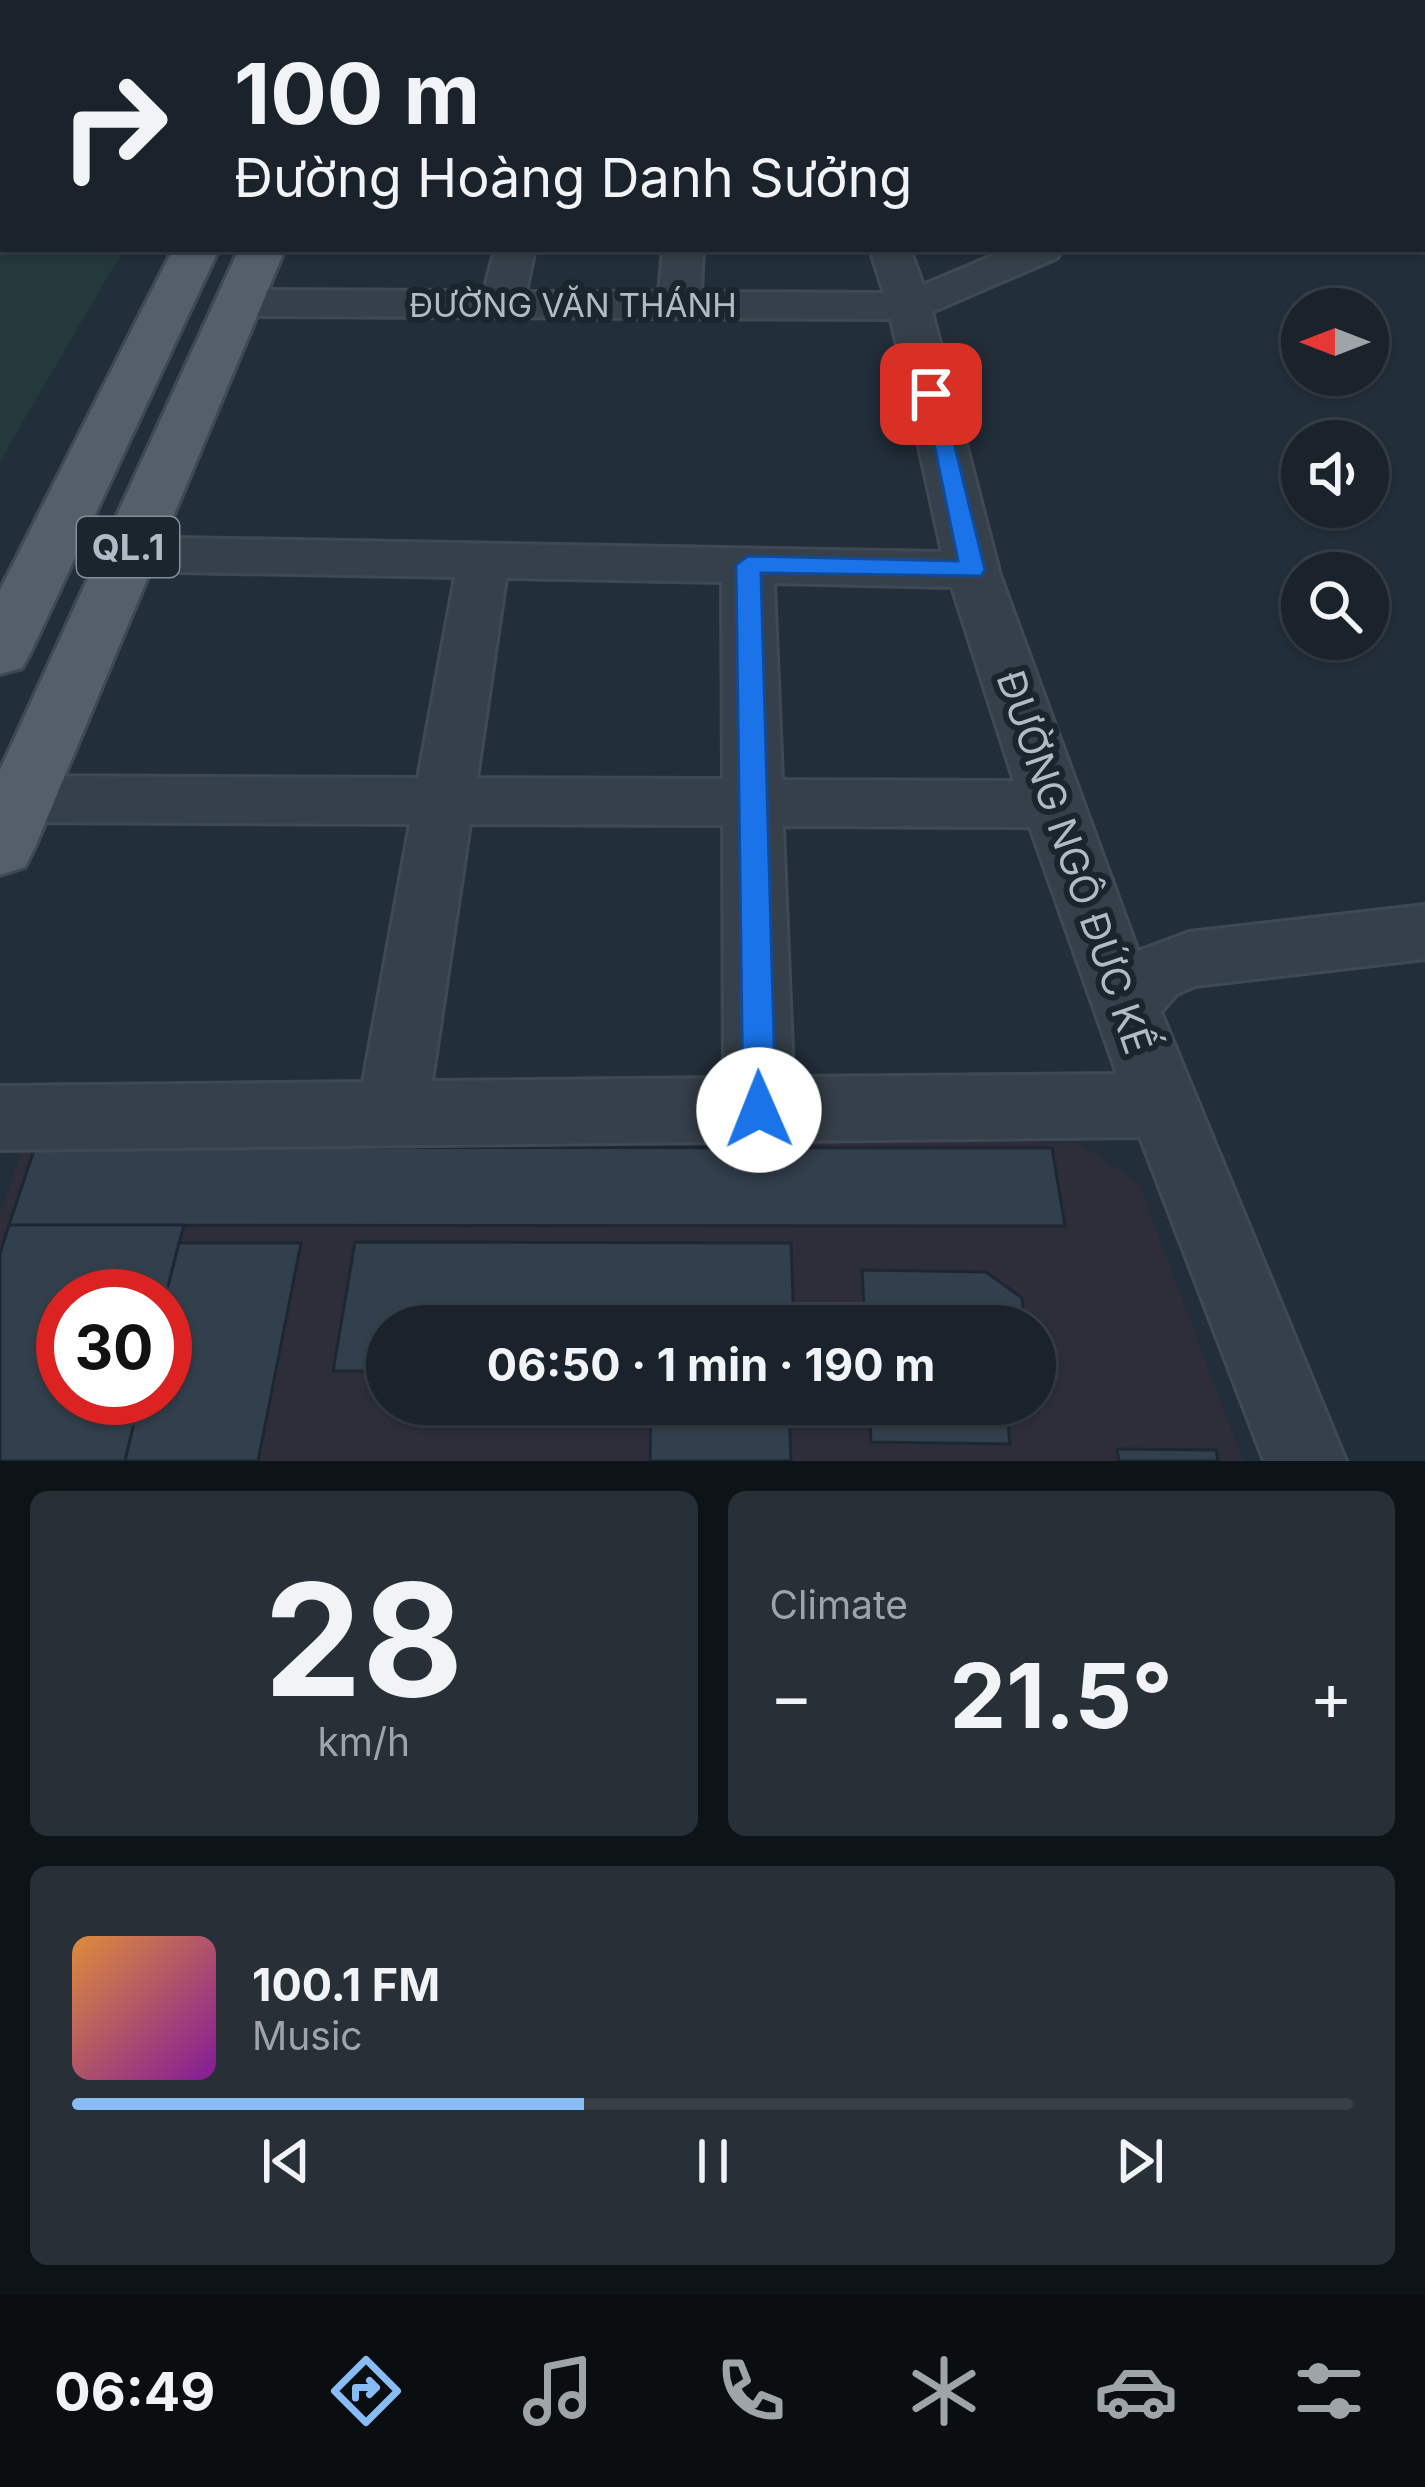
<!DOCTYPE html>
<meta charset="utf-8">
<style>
body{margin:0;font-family:Inter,sans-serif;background:#272f37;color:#f1f3f6;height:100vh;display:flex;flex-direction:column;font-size:45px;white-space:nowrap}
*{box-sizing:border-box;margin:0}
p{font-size:39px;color:#9fa4a9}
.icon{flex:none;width:66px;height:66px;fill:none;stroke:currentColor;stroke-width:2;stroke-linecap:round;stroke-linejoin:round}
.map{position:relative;height:1461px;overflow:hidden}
.drawer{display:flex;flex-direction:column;gap:30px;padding:30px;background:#0e1318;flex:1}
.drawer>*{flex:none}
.banner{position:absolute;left:0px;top:0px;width:1425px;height:252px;box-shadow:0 3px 9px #0004,0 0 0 3px #383f47;background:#1a222b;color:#f1f3f6;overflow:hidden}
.needle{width:78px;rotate:270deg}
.fabs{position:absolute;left:1281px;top:288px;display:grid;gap:24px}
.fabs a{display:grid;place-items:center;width:108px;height:108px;border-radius:50%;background:#1a222b;box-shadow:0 3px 9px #0004,0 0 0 3px #383f47;font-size:60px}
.speed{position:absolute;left:36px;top:1269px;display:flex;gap:24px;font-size:60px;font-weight:700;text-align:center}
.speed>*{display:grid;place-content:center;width:156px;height:156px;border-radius:50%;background:#1a222b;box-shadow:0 3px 9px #0004,0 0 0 3px #383f47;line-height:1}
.speed .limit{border:18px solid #d22;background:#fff;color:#111}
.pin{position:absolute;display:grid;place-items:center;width:102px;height:102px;color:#fff;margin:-51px;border-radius:24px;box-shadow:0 6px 18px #0006}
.me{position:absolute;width:132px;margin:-66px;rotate:359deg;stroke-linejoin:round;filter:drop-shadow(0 0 9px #0008)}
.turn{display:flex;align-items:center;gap:42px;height:252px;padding:0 36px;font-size:54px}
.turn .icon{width:156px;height:156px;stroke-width:2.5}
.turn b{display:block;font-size:84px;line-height:102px}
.big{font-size:90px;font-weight:700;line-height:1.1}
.drawer .card{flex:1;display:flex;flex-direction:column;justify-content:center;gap:18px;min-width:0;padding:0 42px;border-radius:18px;background:#272f37}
.drawer .dial{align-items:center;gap:0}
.dial b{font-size:156px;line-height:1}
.song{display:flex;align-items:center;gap:36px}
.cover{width:144px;height:144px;border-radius:18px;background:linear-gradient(135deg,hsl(30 70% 55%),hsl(290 70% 35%))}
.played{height:12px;border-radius:6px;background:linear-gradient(90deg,#88bcf4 40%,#383f47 40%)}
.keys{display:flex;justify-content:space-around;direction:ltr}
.heat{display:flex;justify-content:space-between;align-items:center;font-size:66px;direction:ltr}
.drawer .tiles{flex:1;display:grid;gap:30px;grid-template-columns:1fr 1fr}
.card:last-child{grid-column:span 2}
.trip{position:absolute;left:366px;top:1305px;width:690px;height:120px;border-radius:60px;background:#1a222b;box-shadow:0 3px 9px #0004,0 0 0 3px #383f47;font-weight:700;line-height:120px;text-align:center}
.tabs{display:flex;height:192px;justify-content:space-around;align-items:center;background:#0a0e11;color:#9fa4a9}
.tabs .icon{width:84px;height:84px}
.tabs .active{color:#88bcf4}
.tabs b{font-size:54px;color:#f1f3f6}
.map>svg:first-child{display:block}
.medical{fill:#2e2e3b;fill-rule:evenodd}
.green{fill:#243a3a}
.building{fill:#32404d;stroke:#1d2731;stroke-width:3}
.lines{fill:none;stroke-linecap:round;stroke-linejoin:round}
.minor-casing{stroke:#3f4953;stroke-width:6}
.major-casing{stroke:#3f4953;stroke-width:6}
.path{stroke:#3d5352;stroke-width:4.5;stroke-dasharray:6 6;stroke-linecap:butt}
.minor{fill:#36404a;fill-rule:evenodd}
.major{fill:#545f6a;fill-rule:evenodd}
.route{fill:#1a73e8;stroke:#114b97;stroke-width:3}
.labels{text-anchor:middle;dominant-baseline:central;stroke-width:12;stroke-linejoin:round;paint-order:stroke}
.far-street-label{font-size:33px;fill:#b1bbc6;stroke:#1b252e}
.shield{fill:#1b252e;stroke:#848e98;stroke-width:3}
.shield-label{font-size:36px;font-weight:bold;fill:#b1bbc6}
.street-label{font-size:39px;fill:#b1bbc6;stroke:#1b252e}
</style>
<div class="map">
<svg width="1425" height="1461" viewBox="0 0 1425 1461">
<rect width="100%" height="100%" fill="#222e39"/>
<path class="medical" d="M28,1132L1078,1143L1138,1182L1243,1461H0V1214ZM63,1296H165V1398H63ZM387,1326H1035V1404H387Z"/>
<polygon class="green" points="0,0 269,0 3,3 3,249 124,249 0,461"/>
<g class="building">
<polygon points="35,1147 1052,1148 1065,1226 9,1225"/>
<polygon points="9,1225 184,1225 165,1298 63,1296 63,1398 140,1398 125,1461 0,1461 0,1253"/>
<polygon points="355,1242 791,1243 794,1326 387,1326 387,1371 333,1371"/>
<polygon points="179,1243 301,1243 258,1461 125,1461 140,1398 165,1398 165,1298"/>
<polygon points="862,1270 986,1272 1022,1298 1025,1326 865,1326"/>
<polygon points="651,1404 789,1404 791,1461 650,1461"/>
<polygon points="869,1404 1006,1404 1010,1444 871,1442"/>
<polygon points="1117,1449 1216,1450 1218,1461 1119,1461"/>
</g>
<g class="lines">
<defs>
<g id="minor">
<polygon points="752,0 784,0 786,3 754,3"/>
<rect x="1154" y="0" width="32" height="3"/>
<rect x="1422" y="146" width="3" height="22"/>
<rect x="1422" y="192" width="3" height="24"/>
<path d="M495,249H535L526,292H659L663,249H703L701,292L884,293L870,249H910L923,285L1008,249H1063L1057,258L932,312L1000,575L1138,951L1189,932L1425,905V959L1195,986L1177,994L1161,1012L1346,1461H1264L1140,1137L0,1150V1086L363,1082L410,824L21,822L0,815V783L21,776L418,778L455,577L125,571L107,566L100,554L107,542L125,537L942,552L891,319L236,316L221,312L215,303L221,294L236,290L484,291ZM506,578L722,582L723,779L477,778ZM774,583L952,587L1014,781L782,780ZM470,824L723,825L724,1078L432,1081ZM783,826L1030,827L1117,1074L793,1077Z"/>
</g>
<g id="major">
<polygon points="173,249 219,249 31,652 22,668 0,674 0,590"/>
<polygon points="239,249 285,249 35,847 25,867 0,875 0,770"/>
</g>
</defs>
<use href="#minor" class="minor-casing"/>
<use href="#major" class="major-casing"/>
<polyline class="path" points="128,3 133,0"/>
<use href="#minor" class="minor"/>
<use href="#major" class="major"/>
</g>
<polygon class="route" points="923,389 942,394 985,570 981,576 761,573 776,1110 771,1121 759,1125 747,1121 743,1110 736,565 748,556 958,561"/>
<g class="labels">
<g class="far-street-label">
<text x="573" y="305">ĐƯỜNG VĂN THÁNH</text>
</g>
<rect class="shield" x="77" y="517" width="102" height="60" rx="9"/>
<g class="shield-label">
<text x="128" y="547">QL.1</text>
</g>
<g class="street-label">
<text transform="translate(1075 862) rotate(71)">ĐƯỜNG NGÔ ĐỨC KẾ</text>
</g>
</g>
</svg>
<div class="fabs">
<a><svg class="needle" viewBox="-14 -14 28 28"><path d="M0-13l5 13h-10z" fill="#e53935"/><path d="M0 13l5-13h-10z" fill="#9fa4a9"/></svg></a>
<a><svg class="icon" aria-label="sound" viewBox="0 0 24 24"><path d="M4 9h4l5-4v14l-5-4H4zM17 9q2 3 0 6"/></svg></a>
<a><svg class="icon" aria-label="search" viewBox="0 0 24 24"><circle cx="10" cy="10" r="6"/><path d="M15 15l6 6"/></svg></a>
</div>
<div class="speed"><div class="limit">30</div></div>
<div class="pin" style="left:931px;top:394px;background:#d93025"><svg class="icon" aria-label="arrive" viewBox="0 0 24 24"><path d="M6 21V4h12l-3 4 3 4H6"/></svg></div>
<svg class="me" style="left:759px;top:1110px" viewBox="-20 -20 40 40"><circle r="19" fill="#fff"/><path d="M0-13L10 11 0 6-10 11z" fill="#1a73e8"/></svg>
<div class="trip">06:50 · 1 min · 190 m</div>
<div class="banner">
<div class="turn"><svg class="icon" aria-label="right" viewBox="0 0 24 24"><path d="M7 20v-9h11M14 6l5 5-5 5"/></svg><div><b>100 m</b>Đường Hoàng Danh Sưởng</div></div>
</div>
</div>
<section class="drawer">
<div class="tiles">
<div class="card dial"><b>28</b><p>km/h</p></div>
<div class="card"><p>Climate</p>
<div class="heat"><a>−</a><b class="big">21.5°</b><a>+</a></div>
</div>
<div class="card">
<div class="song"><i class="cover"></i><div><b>100.1 FM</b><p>Music</p></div></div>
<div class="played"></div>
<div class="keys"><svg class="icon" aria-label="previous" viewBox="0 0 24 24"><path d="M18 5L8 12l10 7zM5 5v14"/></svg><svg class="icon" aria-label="pause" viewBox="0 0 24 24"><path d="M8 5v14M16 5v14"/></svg><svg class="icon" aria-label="next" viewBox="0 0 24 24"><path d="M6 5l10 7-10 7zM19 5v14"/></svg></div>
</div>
</div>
</section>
<nav class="tabs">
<b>06:49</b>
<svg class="icon active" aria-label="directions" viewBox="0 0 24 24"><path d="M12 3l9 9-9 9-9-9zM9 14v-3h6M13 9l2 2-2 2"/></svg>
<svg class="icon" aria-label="music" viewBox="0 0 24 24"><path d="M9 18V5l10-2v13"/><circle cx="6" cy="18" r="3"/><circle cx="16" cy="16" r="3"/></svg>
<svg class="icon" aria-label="phone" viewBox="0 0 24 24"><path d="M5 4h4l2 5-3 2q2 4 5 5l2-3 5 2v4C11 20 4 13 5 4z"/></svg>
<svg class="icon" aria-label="climate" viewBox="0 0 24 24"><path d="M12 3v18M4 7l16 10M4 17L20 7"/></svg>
<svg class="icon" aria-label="car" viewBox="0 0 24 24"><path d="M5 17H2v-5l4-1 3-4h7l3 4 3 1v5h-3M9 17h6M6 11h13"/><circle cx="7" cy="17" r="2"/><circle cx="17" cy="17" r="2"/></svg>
<svg class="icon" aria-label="filters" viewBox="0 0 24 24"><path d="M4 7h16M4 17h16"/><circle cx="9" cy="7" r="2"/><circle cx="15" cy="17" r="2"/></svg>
</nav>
